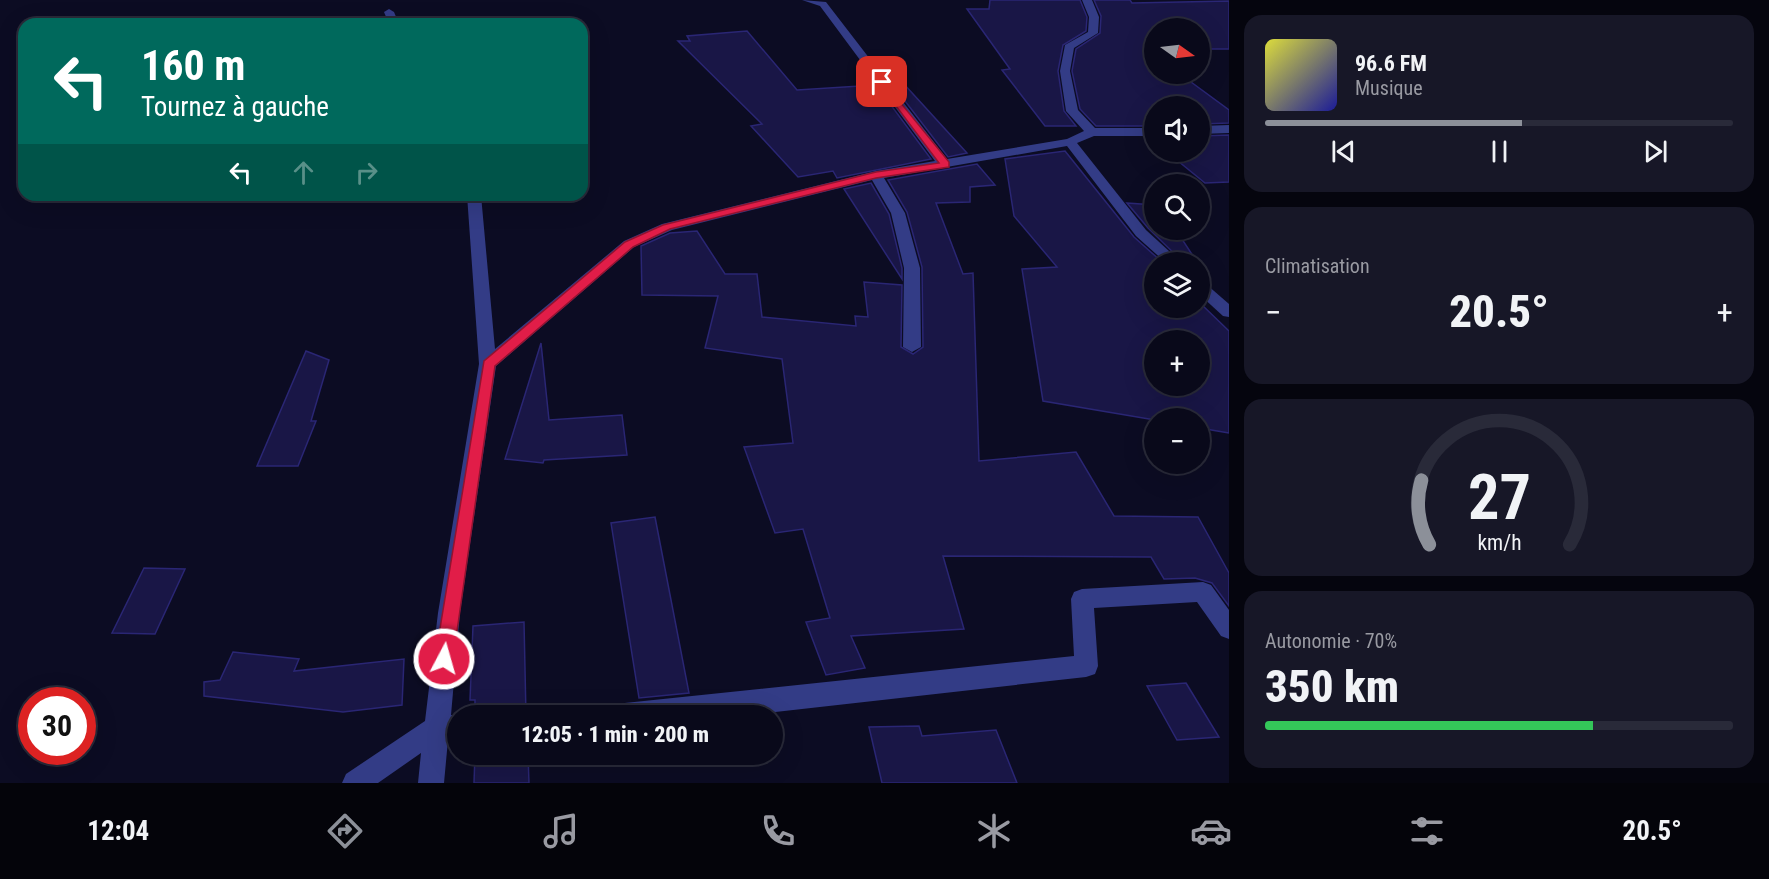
<!DOCTYPE html>
<html lang="fr">
<meta charset="utf-8">
<style>
body{margin:0;font-family:"Roboto Condensed",sans-serif;background:#171727;color:#f1f3f6;height:100vh;display:flex;flex-direction:column;font-size:22px;white-space:nowrap}
*{box-sizing:border-box;margin:0}
p{font-size:20px;color:#999aa2}
.icon{flex:none;width:33px;height:33px;fill:none;stroke:currentColor;stroke-width:2;stroke-linecap:round;stroke-linejoin:round}
.map{position:relative;flex:1;overflow:hidden}
.panel{display:flex;flex-direction:column;gap:15px;padding:15px;background:#05050e;width:540px}
.panel>*{flex:none}
.top-card{position:absolute;left:18px;top:18px;width:570px;height:183px;border-radius:18px;box-shadow:0 6px 24px #0002,0 0 0 2px #292a39;background:#00695c;color:#fff;overflow:hidden}
.needle{width:39px;rotate:104deg}
.fabs{position:absolute;left:1144px;top:18px;display:grid;gap:12px}
.fabs a{display:grid;place-items:center;width:66px;height:66px;border-radius:50%;background:#09091a;box-shadow:0 6px 24px #0002,0 0 0 2px #292a39;font-size:30px}
.speed{position:absolute;left:18px;top:687px;display:flex;gap:12px;font-size:30px;font-weight:700;text-align:center}
.speed>*{display:grid;place-content:center;width:78px;height:78px;border-radius:50%;background:#09091a;box-shadow:0 6px 24px #0002,0 0 0 2px #292a39;line-height:1}
.speed .limit{border:9px solid #d22;background:#fff;color:#111}
.pin{position:absolute;display:grid;place-items:center;width:51px;height:51px;color:#fff;margin:-26px;border-radius:12px;box-shadow:0 3px 9px #0006}
.me{position:absolute;width:66px;margin:-33px;rotate:6deg;stroke-linejoin:round;filter:drop-shadow(0 0 4px #0008)}
.turn{display:flex;align-items:center;gap:21px;height:126px;padding:0 24px;font-size:27px}
.turn .icon{width:78px;height:78px;stroke-width:2.5}
.turn b{display:block;font-size:42px;line-height:51px}
.lanes{display:flex;align-items:center;height:57px;padding:0 24px;background:#0003;justify-content:center;gap:30px;direction:ltr}
.lanes .off{opacity:.35}
.big{font-size:45px;font-weight:800;line-height:1.1}
.panel .tile{flex:1;display:flex;flex-direction:column;justify-content:center;gap:9px;min-width:0;padding:0 21px;border-radius:18px;background:#171727}
.panel .dial{align-items:center;gap:0}
.dial svg{height:156px;overflow:visible;fill:none;stroke:#292a39;stroke-width:7;stroke-linecap:round;text-anchor:middle}
.dial text{fill:#f1f3f6;stroke:none}
.song{display:flex;align-items:center;gap:18px}
.cover{width:72px;height:72px;border-radius:9px;background:linear-gradient(135deg,hsl(60 70% 55%),hsl(240 70% 35%))}
.played{height:6px;border-radius:3px;background:linear-gradient(90deg,#8c9099 55%,#292a39 55%)}
.keys{display:flex;justify-content:space-around;direction:ltr}
.heat{display:flex;justify-content:space-between;align-items:center;font-size:33px;direction:ltr}
.charge{height:9px;border-radius:4px;background:linear-gradient(90deg,#34c759 70%,#292a39 0)}
.trip{position:absolute;left:447px;top:705px;width:336px;height:60px;border-radius:30px;background:#09091a;box-shadow:0 6px 24px #0002,0 0 0 2px #292a39;font-weight:800;line-height:60px;text-align:center}
.tabs{display:flex;height:96px;justify-content:space-around;align-items:center;background:#04040a;color:#999aa2}
.tabs .icon{width:42px;height:42px}
.tabs .active{color:#8c9099}
.tabs b{font-size:27px;color:#f1f3f6}
main{display:flex;flex:1;min-height:0}
.map>svg:first-child{display:block}
.building{fill:#191646;stroke:#2a2674;stroke-width:1.5;fill-rule:evenodd}
.lines{fill:none;stroke-linecap:round;stroke-linejoin:round}
.minor{fill:#333c86;fill-rule:evenodd}
.route{fill:#e11d48;stroke:#92132f;stroke-width:1.5}
</style>
<main>
<div class="map">
<svg width="1229" height="783" viewBox="0 0 1229 783">
<rect width="100%" height="100%" fill="#0c0c23"/>
<g class="building">
<polygon points="990,0 1080,0 1087,17 1086,31 1063,45 1058,71 1064,111 1076,126 1045,126 1002,70 1010,69 967,9 989,9"/>
<polygon points="1094,0 1130,0 1132,3 1229,1 1229,49 1200,49 1200,28 1155,28 1155,51 1150,51 1155,54 1155,74 1180,74 1229,110 1229,123 1200,124 1200,106 1155,106 1155,126 1096,126 1080,109 1072,71 1076,49 1100,33 1101,16"/>
<polygon points="747,31 797,90 876,85 931,159 837,178 833,171 798,177 751,126 762,124 678,41 690,41 687,36"/>
<polygon points="903,83 967,153 948,157 892,84"/>
<polygon points="1229,135 1229,182 1205,183 1167,152 1200,152 1200,136"/>
<path d="M1065,151L1134,237L1162,262H1155V308H1200V303L1229,331V433L1200,428V418L1155,420L1043,401L1022,269L1057,267L1014,216L1005,159ZM1155,340H1200V386H1155Z"/>
<polygon points="977,164 995,185 970,187 970,202 936,203 963,274 973,273 979,461 1076,452 1114,516 1198,517 1229,573 1229,606 1212,583 1195,578 1164,579 1151,557 943,556 964,629 851,636 865,668 826,675 806,622 830,618 803,529 775,533 744,447 793,443 782,359 705,348 718,296 642,295 641,246 670,233 697,231 725,274 757,274 762,317 856,326 855,316 868,317 864,282 902,285 901,347 913,354 923,347 922,267 907,212 888,180"/>
<polygon points="871,183 889,214 902,268 902,279 844,189"/>
<polygon points="1127,203 1155,205 1155,230 1176,230 1197,262 1183,262 1148,228"/>
<polygon points="541,343 549,420 622,415 627,455 544,460 543,463 505,459"/>
<polygon points="306,351 329,360 311,421 316,421 298,466 257,466"/>
<polygon points="655,517 689,693 639,698 611,523"/>
<polygon points="144,568 185,569 155,634 112,633"/>
<polygon points="524,622 526,716 475,716 475,700 470,700 473,626"/>
<polygon points="233,652 299,659 294,671 404,659 402,705 343,712 204,696 204,682 220,680"/>
<polygon points="1186,683 1219,737 1177,740 1147,686"/>
<polygon points="919,726 922,736 996,730 1017,783 882,783 869,727"/>
<polygon points="475,754 528,754 529,783 474,783"/>
</g>
<g class="lines">
<g class="minor">
<polygon points="802,0 826,2 947,159 1067,139 1084,131 1066,111 1060,71 1065,45 1088,32 1089,17 1082,0 1092,0 1099,17 1098,33 1074,48 1070,71 1078,110 1095,128 1155,128 1155,136 1094,136 1077,143 1146,230 1181,262 1165,262 1136,236 1067,146 884,178 905,213 920,268 921,347 912,352 903,347 904,268 891,213 872,180 672,230 634,247 496,366 460,613 451,715 460,716 458,716 458,739 448,740 444,783 418,783 421,753 378,783 342,783 346,774 425,721 438,613 479,364 467,195 481,195 495,349 624,241 662,224 876,171 935,161 820,6"/>
<polygon points="389,9 394,12 399,24 389,24 384,12"/>
<polygon points="1229,125 1229,133 1200,134 1200,126"/>
<polygon points="1200,282 1206,284 1229,304 1229,317 1223,316 1200,295"/>
<polygon points="1203,582 1211,585 1229,610 1229,639 1221,636 1197,602 1094,608 1098,666 1095,674 1086,677 739,716 603,716 606,708 615,704 1074,656 1071,599 1074,592 1082,589"/>
</g>
</g>
<polygon class="route" points="882,80 949,162 949,167 876,178 670,229 633,247 495,366 453,659 450,665 444,667 438,665 435,659 484,361 625,242 663,225 876,172 939,163 878,82"/>
</svg>
<div class="fabs">
<a><svg class="needle" viewBox="-14 -14 28 28"><path d="M0-13l5 13h-10z" fill="#e53935"/><path d="M0 13l5-13h-10z" fill="#999aa2"/></svg></a>
<a><svg class="icon" aria-label="sound" viewBox="0 0 24 24"><path d="M4 9h4l5-4v14l-5-4H4zM17 9q2 3 0 6"/></svg></a>
<a><svg class="icon" aria-label="search" viewBox="0 0 24 24"><circle cx="10" cy="10" r="6"/><path d="M15 15l6 6"/></svg></a>
<a><svg class="icon" aria-label="layers" viewBox="0 0 24 24"><path d="M12 4l9 5-9 5-9-5zM3 14l9 5 9-5"/></svg></a>
<a>+</a>
<a>−</a>
</div>
<div class="speed"><div class="limit">30</div></div>
<div class="pin" style="left:882px;top:82px;background:#d93025"><svg class="icon" aria-label="arrive" viewBox="0 0 24 24"><path d="M6 21V4h12l-3 4 3 4H6"/></svg></div>
<svg class="me" style="left:444px;top:659px" viewBox="-20 -20 40 40"><circle r="17" fill="#e11d48" stroke="#fff" stroke-width="3"/><path d="M0-11L8 9 0 5-8 9z" fill="#fff"/></svg>
<div class="trip">12:05 · 1 min · 200 m</div>
<div class="top-card">
<div class="turn"><svg class="icon" aria-label="left" viewBox="0 0 24 24"><path d="M17 20v-9H6M10 6l-5 5 5 5"/></svg><div><b>160 m</b>Tournez à gauche</div></div>
<div class="lanes"><svg class="icon" aria-label="left" viewBox="0 0 24 24"><path d="M17 20v-9H6M10 6l-5 5 5 5"/></svg><svg class="icon off" aria-label="ahead" viewBox="0 0 24 24"><path d="M12 20V5M6 11l6-6 6 6"/></svg><svg class="icon off" aria-label="right" viewBox="0 0 24 24"><path d="M7 20v-9h11M14 6l5 5-5 5"/></svg></div>
</div>
</div>
<section class="panel">
<div class="tile">
<div class="song"><i class="cover"></i><div><b>96.6 FM</b><p>Musique</p></div></div>
<div class="played"></div>
<div class="keys"><svg class="icon" aria-label="previous" viewBox="0 0 24 24"><path d="M18 5L8 12l10 7zM5 5v14"/></svg><svg class="icon" aria-label="pause" viewBox="0 0 24 24"><path d="M8 5v14M16 5v14"/></svg><svg class="icon" aria-label="next" viewBox="0 0 24 24"><path d="M6 5l10 7-10 7zM19 5v14"/></svg></div>
</div>
<div class="tile"><p>Climatisation</p>
<div class="heat"><a>−</a><b class="big">20.5°</b><a>+</a></div>
</div>
<div class="tile dial"><svg viewBox="0 0 100 80">
<path d="M14 69A42 42 0 1 1 86 69"/>
<path d="M14 69A42 42 0 0 1 10 36" stroke="#8c9099"/>
<text x="50" y="56" font-size="32" font-weight="700">27</text>
<text x="50" y="72" font-size="11">km/h</text>
</svg></div>
<div class="tile"><p>Autonomie · 70%</p><b class="big">350 km</b><div class="charge"></div></div>
</section>
</main>
<nav class="tabs">
<b>12:04</b>
<svg class="icon active" aria-label="directions" viewBox="0 0 24 24"><path d="M12 3l9 9-9 9-9-9zM9 14v-3h6M13 9l2 2-2 2"/></svg>
<svg class="icon" aria-label="music" viewBox="0 0 24 24"><path d="M9 18V5l10-2v13"/><circle cx="6" cy="18" r="3"/><circle cx="16" cy="16" r="3"/></svg>
<svg class="icon" aria-label="phone" viewBox="0 0 24 24"><path d="M5 4h4l2 5-3 2q2 4 5 5l2-3 5 2v4C11 20 4 13 5 4z"/></svg>
<svg class="icon" aria-label="climate" viewBox="0 0 24 24"><path d="M12 3v18M4 7l16 10M4 17L20 7"/></svg>
<svg class="icon" aria-label="car" viewBox="0 0 24 24"><path d="M5 17H2v-5l4-1 3-4h7l3 4 3 1v5h-3M9 17h6M6 11h13"/><circle cx="7" cy="17" r="2"/><circle cx="17" cy="17" r="2"/></svg>
<svg class="icon" aria-label="filters" viewBox="0 0 24 24"><path d="M4 7h16M4 17h16"/><circle cx="9" cy="7" r="2"/><circle cx="15" cy="17" r="2"/></svg>
<b>20.5°</b>
</nav>
